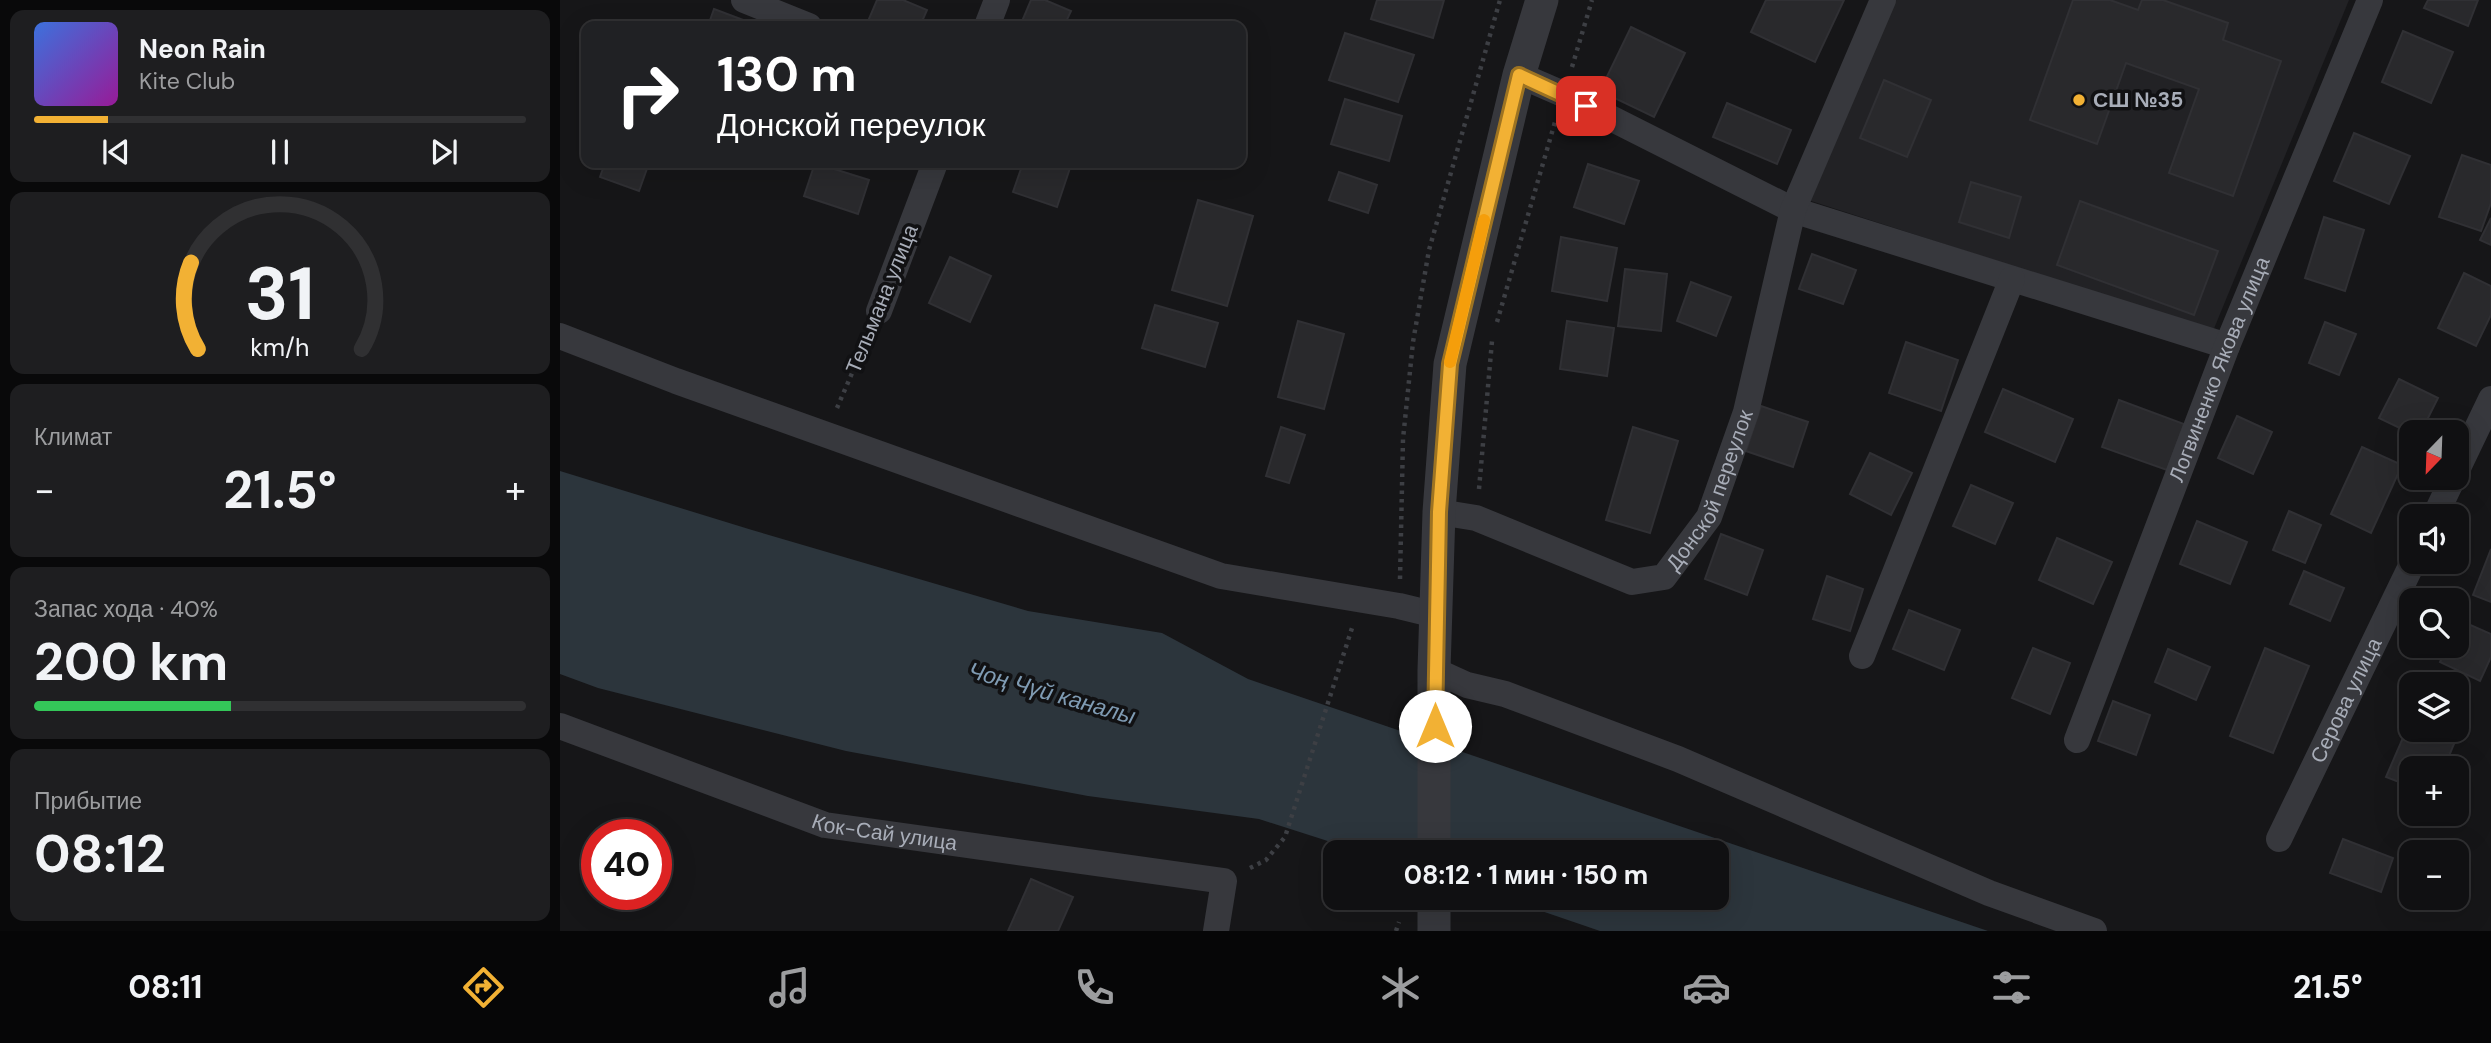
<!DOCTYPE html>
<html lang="ru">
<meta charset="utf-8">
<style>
body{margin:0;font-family:"DM Sans",sans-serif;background:#1e1e20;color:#f1f3f6;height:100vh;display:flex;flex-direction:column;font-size:26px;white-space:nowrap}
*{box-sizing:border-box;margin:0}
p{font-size:23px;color:#9c9d9f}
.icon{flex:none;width:38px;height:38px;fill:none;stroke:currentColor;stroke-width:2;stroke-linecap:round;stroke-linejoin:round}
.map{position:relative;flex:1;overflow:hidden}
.panel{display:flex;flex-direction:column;gap:10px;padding:10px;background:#09090a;width:560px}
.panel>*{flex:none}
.banner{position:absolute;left:21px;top:21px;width:665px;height:147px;border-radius:14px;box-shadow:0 7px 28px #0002,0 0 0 2px #303032;background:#202124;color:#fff;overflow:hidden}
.needle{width:46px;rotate:203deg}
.fabs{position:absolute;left:1839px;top:420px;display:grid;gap:14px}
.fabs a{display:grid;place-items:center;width:70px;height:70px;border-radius:14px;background:#101012;box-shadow:0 7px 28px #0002,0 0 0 2px #303032;font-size:35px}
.speed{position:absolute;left:21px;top:819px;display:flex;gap:14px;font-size:35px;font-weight:700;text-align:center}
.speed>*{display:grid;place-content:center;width:91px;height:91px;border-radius:50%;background:#101012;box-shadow:0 7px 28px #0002,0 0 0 2px #303032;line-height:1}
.speed .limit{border:10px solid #d22;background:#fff;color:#111}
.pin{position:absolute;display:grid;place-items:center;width:60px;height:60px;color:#fff;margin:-30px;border-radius:14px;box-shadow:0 4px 10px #0006}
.me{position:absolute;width:77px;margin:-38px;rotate:0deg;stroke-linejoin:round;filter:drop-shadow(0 0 5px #0008)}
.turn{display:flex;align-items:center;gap:24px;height:147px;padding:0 21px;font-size:32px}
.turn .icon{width:91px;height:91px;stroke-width:2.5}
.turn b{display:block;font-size:49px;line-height:60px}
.big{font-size:52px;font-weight:700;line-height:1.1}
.panel .tile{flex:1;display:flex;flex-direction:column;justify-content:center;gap:10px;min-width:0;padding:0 24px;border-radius:14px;background:#1e1e20}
.panel .dial{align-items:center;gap:0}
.dial svg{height:182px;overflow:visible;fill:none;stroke:#303032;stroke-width:7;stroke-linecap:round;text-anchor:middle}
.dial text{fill:#f1f3f6;stroke:none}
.song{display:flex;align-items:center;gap:21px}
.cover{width:84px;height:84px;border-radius:10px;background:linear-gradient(135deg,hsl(220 70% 55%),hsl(300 70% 35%))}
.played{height:7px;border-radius:4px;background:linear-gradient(90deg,#f2b134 15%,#303032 15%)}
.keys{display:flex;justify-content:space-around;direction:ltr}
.heat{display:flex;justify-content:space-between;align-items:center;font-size:38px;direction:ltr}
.charge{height:10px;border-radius:5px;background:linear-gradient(90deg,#34c759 40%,#303032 0)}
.trip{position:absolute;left:763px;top:840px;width:406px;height:70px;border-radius:14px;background:#101012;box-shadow:0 7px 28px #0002,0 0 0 2px #303032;font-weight:700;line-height:70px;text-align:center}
.tab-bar{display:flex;height:112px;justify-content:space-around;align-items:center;background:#060607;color:#9c9d9f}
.tab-bar .icon{width:49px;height:49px}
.tab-bar .active{color:#f2b134}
.tab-bar b{font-size:32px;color:#f1f3f6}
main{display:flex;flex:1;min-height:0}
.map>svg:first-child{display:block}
.built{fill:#222225}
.water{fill:#2c353c}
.building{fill:#29292c;stroke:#303034;stroke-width:2}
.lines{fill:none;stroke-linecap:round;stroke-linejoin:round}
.path{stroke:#3d3f44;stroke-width:4.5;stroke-dasharray:3.5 5;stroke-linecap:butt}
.minor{stroke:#37383d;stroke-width:26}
.tertiary{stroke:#37383d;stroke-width:33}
.route-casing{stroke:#9d7322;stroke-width:18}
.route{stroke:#f2b134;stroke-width:12}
.slow{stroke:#f59e0b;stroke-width:12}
.poi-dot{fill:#f2b134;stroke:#111113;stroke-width:2.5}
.labels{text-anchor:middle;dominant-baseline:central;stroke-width:7;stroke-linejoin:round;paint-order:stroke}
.poi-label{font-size:21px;font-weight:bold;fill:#a8adb8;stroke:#111113;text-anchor:start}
.street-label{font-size:21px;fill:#a8adb8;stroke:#111113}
.water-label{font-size:23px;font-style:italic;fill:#7f9bb3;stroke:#111113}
</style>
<main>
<section class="panel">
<div class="tile">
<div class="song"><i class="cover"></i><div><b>Neon Rain</b><p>Kite Club</p></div></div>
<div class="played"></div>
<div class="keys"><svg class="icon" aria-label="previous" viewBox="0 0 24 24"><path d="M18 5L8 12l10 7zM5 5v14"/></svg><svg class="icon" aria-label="pause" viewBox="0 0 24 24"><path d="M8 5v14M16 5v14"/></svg><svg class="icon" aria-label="next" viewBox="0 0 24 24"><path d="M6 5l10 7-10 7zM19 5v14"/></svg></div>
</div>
<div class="tile dial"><svg viewBox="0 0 100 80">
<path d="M14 69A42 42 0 1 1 86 69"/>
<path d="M14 69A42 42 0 0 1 11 31" stroke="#f2b134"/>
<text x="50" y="56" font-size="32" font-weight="700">31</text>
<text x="50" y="72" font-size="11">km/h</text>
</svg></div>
<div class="tile"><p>Климат</p>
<div class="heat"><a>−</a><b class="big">21.5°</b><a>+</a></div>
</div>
<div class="tile"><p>Запас хода · 40%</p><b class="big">200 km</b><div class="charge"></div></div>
<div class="tile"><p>Прибытие</p><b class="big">08:12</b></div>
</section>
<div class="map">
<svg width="1931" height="931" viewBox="0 0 1931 931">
<rect width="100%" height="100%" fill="#161618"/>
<polygon class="built" points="1335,0 1789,0 1653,331 1245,199"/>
<polygon class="water" points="0,471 192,530 468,611 602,633 688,679 1428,931 1040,931 944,898 1157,898 1157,852 802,852 699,819 528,796 286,751 38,688 0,674"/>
<g class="building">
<polygon points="317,0 343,0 367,10 360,26 306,26"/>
<polygon points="471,0 485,0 511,11 504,26 460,26"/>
<polygon points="817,0 884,0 873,38 811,19"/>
<polygon points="1206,0 1284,0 1255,62 1191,32"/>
<polygon points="1513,0 1550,0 1578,10 1582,0 1603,0 1668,23 1663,40 1721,61 1673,196 1609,173 1639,89 1566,63 1537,144 1470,120"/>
<polygon points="1868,0 1918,0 1908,26 1864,8"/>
<polygon points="154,9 199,26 148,26"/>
<polygon points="1071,27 1125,53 1094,117 1040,91"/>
<polygon points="1843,31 1893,52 1871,103 1822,82"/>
<polygon points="785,33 854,55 838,102 769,80"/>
<polygon points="1324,80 1371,100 1347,157 1300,138"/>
<polygon points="785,99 842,116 829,161 771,144"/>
<polygon points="1167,103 1231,130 1217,164 1153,137"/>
<polygon points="1794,133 1850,156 1829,204 1774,181"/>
<polygon points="1902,155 1931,165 1931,203 1921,231 1879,217"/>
<polygon points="45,163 89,163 79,191 40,177"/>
<polygon points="255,163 309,180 298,214 244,196"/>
<polygon points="463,163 503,163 511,165 497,207 453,192"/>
<polygon points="1028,164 1079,181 1064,224 1014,207"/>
<polygon points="779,172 817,185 808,213 769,200"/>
<polygon points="1411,182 1461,197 1449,238 1399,222"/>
<polygon points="638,200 693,216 667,306 612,290"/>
<polygon points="1520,201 1658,251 1634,315 1497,265"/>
<polygon points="1764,217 1804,230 1785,291 1745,278"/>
<polygon points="1931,218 1931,245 1920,240"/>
<polygon points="1001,237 1057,248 1047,301 992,291"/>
<polygon points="1252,254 1296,270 1283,304 1239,289"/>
<polygon points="390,257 431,276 410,322 369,303"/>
<polygon points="1065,269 1107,274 1101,331 1058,326"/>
<polygon points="1904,273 1931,286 1931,315 1916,346 1878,328"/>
<polygon points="1131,282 1171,297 1156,336 1117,321"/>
<polygon points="595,305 658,323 645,367 582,348"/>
<polygon points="738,321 784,334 764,409 718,397"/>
<polygon points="1007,321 1054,328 1047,376 1000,369"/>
<polygon points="1765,322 1796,334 1779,375 1749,363"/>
<polygon points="1346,342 1398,360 1381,411 1329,393"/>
<polygon points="1839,379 1878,398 1861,432 1852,432 1852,434 1819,418"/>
<polygon points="1443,389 1513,419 1495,462 1425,432"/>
<polygon points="1559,400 1624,424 1607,470 1542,447"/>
<polygon points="1201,406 1248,422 1233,467 1186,451"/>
<polygon points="1677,416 1712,432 1693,474 1658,458"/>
<polygon points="721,427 745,435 729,483 706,476"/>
<polygon points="1073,427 1118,441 1090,533 1046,520"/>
<polygon points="1802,447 1842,465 1811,533 1771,514"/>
<polygon points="1310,453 1352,473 1331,515 1290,494"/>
<polygon points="1411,485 1453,503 1435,544 1393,526"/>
<polygon points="1729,511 1761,525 1745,563 1713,550"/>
<polygon points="1637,521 1687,542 1670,584 1620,564"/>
<polygon points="1161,534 1203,550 1187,595 1145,579"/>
<polygon points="1497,538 1552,562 1533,604 1479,580"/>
<polygon points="1931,549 1931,602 1913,595"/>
<polygon points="1744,571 1784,588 1770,621 1730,604"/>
<polygon points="1267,576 1303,589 1290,631 1253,619"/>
<polygon points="1349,610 1400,630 1384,670 1333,649"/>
<polygon points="1899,620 1931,634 1931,657 1920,681 1880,662 1887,646 1897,646 1897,625"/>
<polygon points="1473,648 1510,663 1490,714 1452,698"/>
<polygon points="1705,648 1749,666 1713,753 1670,736"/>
<polygon points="1608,649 1650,667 1636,700 1595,682"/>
<polygon points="1553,701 1590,715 1576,755 1538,741"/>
<polygon points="1852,717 1852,730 1897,730 1897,725 1901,727 1884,768 1852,768 1852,787 1826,777"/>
<polygon points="1783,839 1833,858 1821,892 1770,873"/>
<polygon points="471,879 513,897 498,931 448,931"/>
</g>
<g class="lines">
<g class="path">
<polyline points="1012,67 1032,0"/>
<polyline points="937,322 995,122"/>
<polyline points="277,408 308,336"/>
<polyline points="919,489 932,341"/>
<polyline points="840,579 843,439 853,342 869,250 940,0"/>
<polyline points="690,868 706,860 725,837 792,628"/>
<polyline points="836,931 839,922"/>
</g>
<g class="minor">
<polyline points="184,0 249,26"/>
<polyline points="427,26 437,0"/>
<polyline points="959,75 1003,94 1233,210 1667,346"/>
<polyline points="319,311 375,163"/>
<polyline points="0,336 116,381 661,576 839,606 876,615"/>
<polyline points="1897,470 1931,399"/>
<path id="s1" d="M879,512L916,518L1072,582L1104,577L1149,517L1186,412L1233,210L1323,0"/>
<polyline points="1875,516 1893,478"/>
<polyline points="1302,656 1452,279"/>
<polyline points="874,670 907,685 945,694 1118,759 1429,893 1534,931"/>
<path id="s2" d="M0,726L265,825L664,881L656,931"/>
<path id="s3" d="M1517,740L1667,346L1810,0"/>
<path id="s4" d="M1719,839L1853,562"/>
</g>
<g class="tertiary">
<polyline points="874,852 874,670 879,512 890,364 959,75 982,0"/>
<polyline points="874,931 874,898"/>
</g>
</g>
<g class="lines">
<defs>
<polyline id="route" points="875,726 879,512 890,364 959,75 1026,106"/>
</defs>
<use href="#route" class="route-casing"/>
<use href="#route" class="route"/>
<polyline class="slow" points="890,362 924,220"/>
</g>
<circle class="poi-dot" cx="1519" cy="100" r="7"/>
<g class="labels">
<g class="poi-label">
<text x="1533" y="100">СШ №35</text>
</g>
<g class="street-label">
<text transform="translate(322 299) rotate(-68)">Тельмана улица</text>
<text stroke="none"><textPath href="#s3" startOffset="397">Логвиненко Якова улица</textPath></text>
<text stroke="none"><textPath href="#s1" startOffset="338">Донской переулок</textPath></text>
<text stroke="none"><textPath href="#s4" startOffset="154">Серова улица</textPath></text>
<text stroke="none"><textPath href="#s2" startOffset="343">Кок-Сай улица</textPath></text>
</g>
<g class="water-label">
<text transform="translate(492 693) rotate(16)">Чоң Чүй каналы</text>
</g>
</g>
</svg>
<div class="fabs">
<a><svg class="needle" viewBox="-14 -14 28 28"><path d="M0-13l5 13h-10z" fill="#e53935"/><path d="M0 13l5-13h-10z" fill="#9c9d9f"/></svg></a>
<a><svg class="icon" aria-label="sound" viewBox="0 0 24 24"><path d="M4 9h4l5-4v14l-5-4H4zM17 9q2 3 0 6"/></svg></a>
<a><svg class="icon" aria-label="search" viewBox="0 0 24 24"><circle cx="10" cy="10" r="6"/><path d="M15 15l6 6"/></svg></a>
<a><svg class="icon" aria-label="layers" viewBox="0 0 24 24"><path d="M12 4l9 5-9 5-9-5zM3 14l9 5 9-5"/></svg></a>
<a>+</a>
<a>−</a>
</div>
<div class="speed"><div class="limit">40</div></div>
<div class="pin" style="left:1026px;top:106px;background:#d93025"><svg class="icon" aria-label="arrive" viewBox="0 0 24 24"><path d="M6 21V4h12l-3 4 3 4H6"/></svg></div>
<svg class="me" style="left:875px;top:726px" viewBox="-20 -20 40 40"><circle r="19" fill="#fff"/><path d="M0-13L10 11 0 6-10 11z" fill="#f2b134"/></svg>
<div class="trip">08:12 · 1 мин · 150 m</div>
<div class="banner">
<div class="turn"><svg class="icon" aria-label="right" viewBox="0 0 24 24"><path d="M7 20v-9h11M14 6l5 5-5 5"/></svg><div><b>130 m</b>Донской переулок</div></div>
</div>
</div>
</main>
<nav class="tab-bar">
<b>08:11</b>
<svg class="icon active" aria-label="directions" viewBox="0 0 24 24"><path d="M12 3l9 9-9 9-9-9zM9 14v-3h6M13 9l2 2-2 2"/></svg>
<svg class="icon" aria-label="music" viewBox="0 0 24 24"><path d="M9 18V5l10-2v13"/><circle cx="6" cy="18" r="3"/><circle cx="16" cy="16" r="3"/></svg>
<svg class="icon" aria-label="phone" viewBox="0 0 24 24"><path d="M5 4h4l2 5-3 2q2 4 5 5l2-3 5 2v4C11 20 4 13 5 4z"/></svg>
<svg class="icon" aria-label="climate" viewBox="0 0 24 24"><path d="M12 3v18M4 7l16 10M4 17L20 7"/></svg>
<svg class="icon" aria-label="car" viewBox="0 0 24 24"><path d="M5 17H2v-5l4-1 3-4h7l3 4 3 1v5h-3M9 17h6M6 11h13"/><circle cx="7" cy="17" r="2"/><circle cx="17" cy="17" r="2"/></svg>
<svg class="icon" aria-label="filters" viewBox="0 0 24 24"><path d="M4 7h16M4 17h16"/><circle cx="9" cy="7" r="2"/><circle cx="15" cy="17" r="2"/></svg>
<b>21.5°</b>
</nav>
